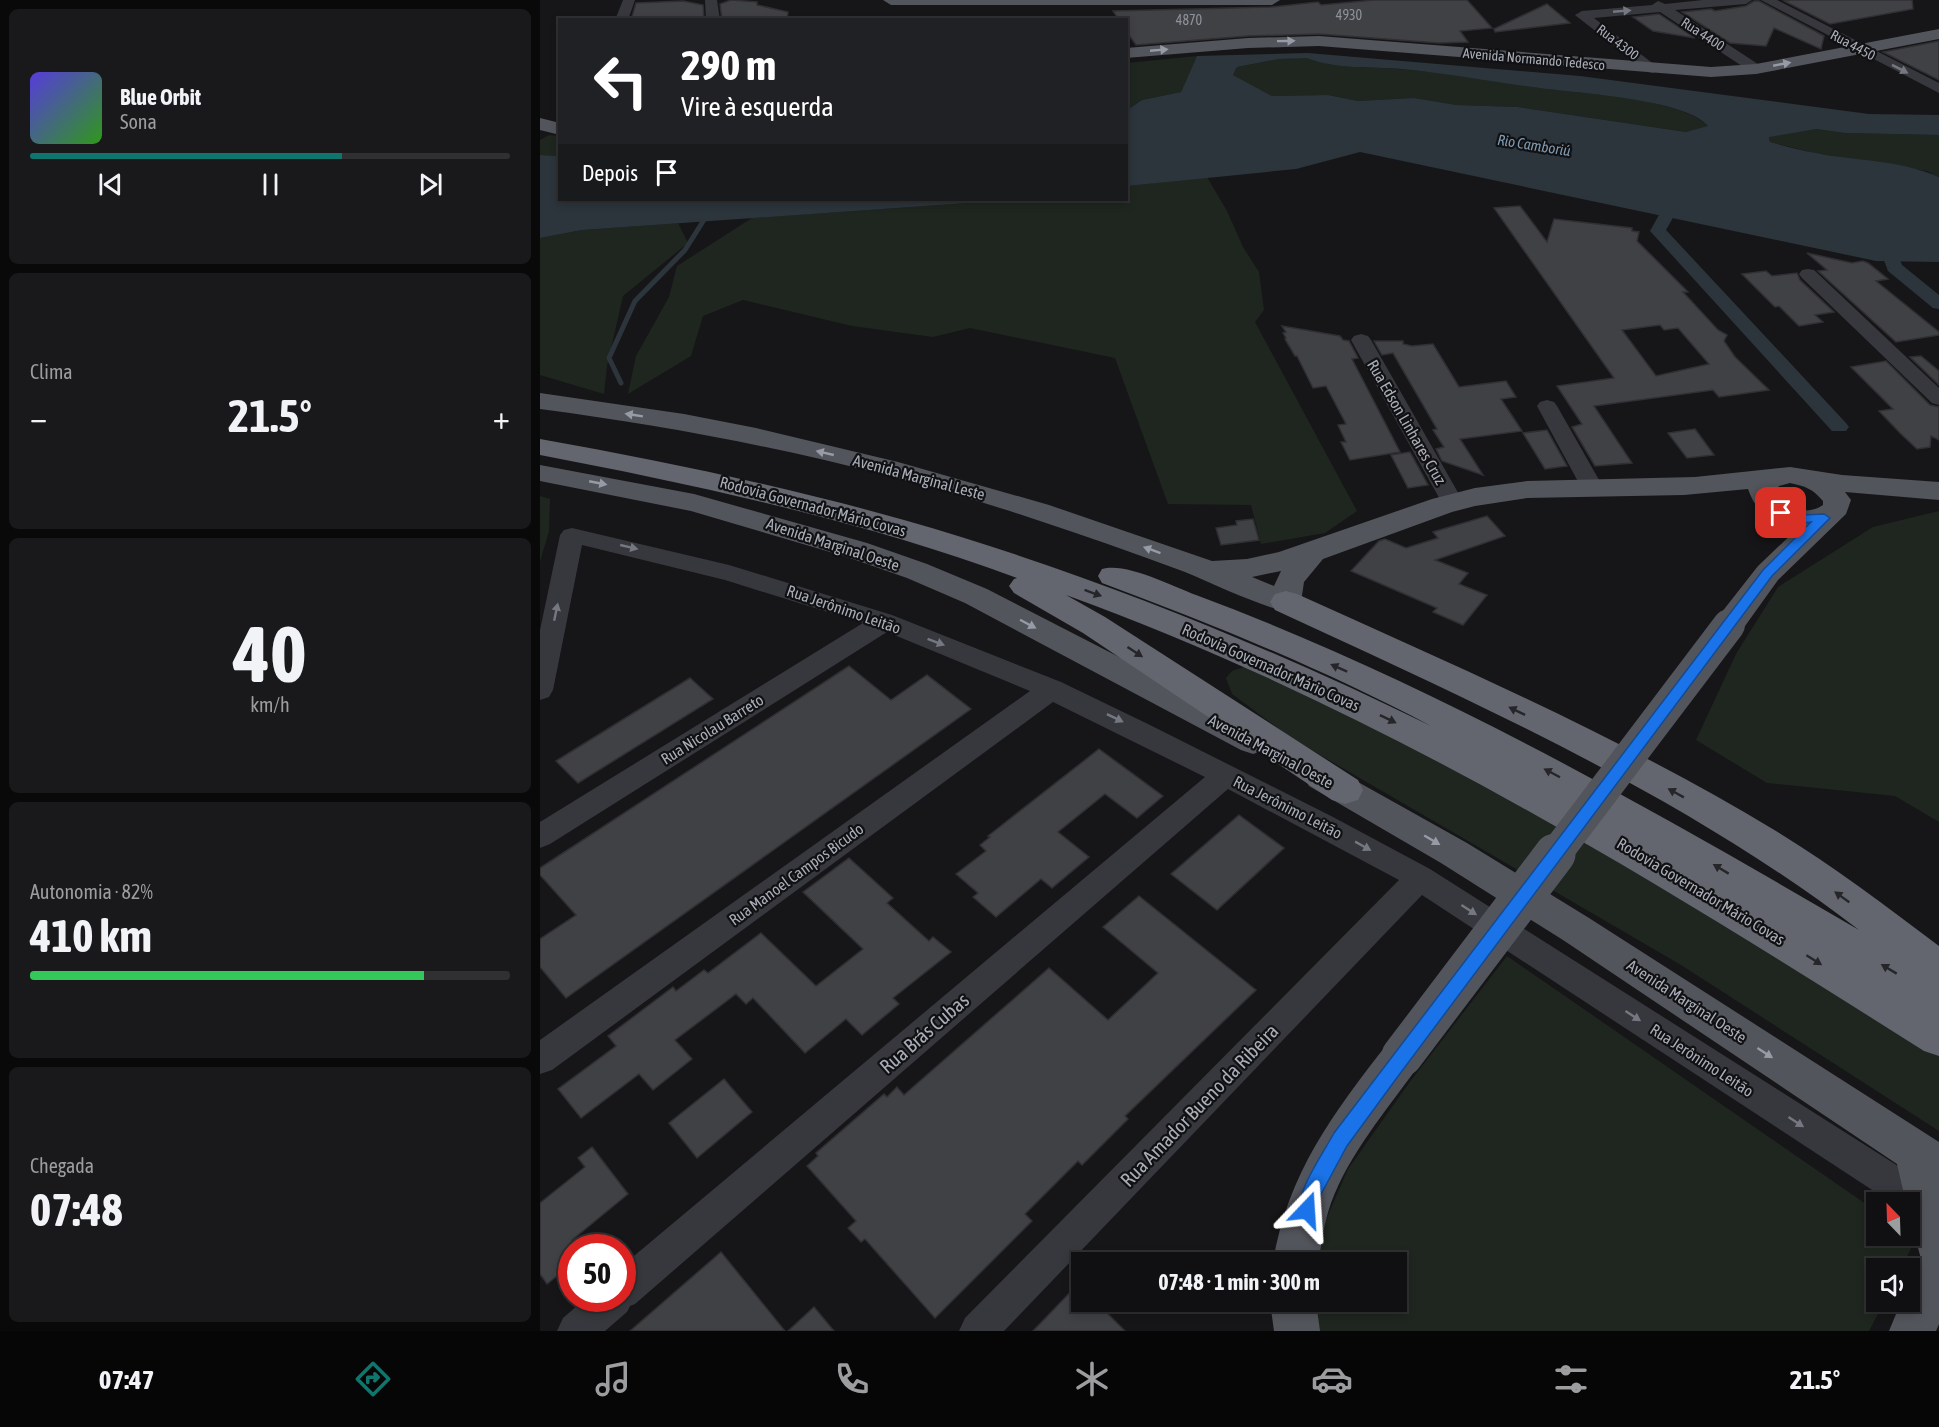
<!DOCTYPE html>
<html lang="pt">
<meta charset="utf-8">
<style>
body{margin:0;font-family:"Asap Condensed",sans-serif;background:#19191b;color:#f1f3f6;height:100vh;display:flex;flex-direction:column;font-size:22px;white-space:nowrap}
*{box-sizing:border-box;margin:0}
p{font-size:20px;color:#9c9d9f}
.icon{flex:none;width:33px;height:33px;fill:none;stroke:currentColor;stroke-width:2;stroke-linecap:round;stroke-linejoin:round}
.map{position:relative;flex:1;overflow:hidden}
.sheet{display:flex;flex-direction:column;gap:9px;padding:9px;background:#09090a;width:540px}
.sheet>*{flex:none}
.guide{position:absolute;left:18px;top:18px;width:570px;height:183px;border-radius:0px;box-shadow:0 3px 9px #0003,0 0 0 2px #303032;background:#202124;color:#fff;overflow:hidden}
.needle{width:39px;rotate:337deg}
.fabs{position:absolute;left:1326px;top:1192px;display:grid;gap:12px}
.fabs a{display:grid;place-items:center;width:54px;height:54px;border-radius:0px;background:#101012;box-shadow:0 3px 9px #0003,0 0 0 2px #303032;font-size:30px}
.speed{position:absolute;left:18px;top:1234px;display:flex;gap:12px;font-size:30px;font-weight:700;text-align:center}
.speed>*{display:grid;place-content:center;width:78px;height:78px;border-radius:50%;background:#101012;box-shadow:0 3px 9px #0003,0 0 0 2px #303032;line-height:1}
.speed .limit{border:9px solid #d22;background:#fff;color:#111}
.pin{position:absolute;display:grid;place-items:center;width:51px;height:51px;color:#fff;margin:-26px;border-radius:12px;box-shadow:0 3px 9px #0006}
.me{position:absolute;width:66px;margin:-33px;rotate:20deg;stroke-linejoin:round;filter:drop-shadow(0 0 4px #0008)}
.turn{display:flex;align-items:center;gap:21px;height:126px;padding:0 24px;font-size:27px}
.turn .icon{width:78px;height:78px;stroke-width:2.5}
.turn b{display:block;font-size:42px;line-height:51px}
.then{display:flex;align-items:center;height:57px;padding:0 24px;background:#0003;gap:12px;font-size:22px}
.big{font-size:45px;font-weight:700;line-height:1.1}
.sheet .tile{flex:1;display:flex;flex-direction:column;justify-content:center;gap:9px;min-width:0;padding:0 21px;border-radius:9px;background:#19191b}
.sheet .dial{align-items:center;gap:0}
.dial b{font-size:78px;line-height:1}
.song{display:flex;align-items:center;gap:18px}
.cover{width:72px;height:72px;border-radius:9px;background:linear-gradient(135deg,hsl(250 70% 55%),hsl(110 70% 35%))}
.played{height:6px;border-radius:3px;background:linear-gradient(90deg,#0f766e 65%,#303032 65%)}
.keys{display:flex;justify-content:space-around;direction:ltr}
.heat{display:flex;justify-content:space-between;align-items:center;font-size:33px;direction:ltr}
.charge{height:9px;border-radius:4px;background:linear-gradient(90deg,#34c759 82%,#303032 0)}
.trip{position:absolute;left:531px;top:1252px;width:336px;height:60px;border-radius:0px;background:#101012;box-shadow:0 3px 9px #0003,0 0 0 2px #303032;font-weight:700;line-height:60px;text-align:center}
.menu{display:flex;height:96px;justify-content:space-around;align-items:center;background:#060607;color:#9c9d9f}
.menu .icon{width:42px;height:42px}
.menu .active{color:#0f766e}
.menu b{font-size:27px;color:#f1f3f6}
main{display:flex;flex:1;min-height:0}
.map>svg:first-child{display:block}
.green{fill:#1e261f}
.water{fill:#2c353c;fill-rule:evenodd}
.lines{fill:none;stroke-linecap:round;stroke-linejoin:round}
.stream{stroke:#2c353c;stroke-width:5}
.canal{fill:#2c353c;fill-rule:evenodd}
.building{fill:#404145;stroke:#303034;stroke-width:1.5;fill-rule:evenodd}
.minor{fill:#37383d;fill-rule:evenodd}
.major{fill:#53555c;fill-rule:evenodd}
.highway{fill:#63666e;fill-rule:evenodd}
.major-bridge-far1{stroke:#53555c;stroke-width:32}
.major-bridge{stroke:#53555c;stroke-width:41}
.oneway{fill:#757881}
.oneway2{fill:#979ba6}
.oneway3{fill:#26262a}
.route{fill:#1a73e8;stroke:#114b97;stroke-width:1.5}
.labels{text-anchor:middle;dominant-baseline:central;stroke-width:4.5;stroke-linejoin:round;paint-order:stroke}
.number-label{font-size:14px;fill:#8e929b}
.far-street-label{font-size:14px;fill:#a8adb8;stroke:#111113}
.far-water-label{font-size:15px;font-style:italic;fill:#7f9bb3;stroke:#111113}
.street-label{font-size:16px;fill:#a8adb8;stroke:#111113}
.near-street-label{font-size:20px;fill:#a8adb8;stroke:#111113}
</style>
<main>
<section class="sheet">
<div class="tile">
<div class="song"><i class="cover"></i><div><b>Blue Orbit</b><p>Sona</p></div></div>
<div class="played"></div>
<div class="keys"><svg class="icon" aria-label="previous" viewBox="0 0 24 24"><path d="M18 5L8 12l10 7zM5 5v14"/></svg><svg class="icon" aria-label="pause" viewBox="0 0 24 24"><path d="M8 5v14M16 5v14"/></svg><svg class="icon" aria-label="next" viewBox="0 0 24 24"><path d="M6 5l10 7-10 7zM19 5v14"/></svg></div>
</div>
<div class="tile"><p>Clima</p>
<div class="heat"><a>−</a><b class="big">21.5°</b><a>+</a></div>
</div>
<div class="tile dial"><b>40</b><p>km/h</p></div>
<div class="tile"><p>Autonomia · 82%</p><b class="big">410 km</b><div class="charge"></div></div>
<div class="tile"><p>Chegada</p><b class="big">07:48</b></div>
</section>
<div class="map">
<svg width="1399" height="1331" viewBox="0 0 1399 1331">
<rect width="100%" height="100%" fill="#161618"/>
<g class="green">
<polygon points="657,56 641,92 602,100 587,110 587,63"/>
<path d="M767,57C796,70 825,66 857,69C878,71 899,72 920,75C945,78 968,84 993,87C1032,93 1142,97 1169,127L1146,132L978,107L915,105L874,98L818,101L788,95L732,96L693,75L697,67L739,59Z"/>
<polygon points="1278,129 1305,133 1399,135 1399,177 1387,171 1274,153 1230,142 1229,136"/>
<polygon points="9,135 19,136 19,156 0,155 0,140"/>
<polygon points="667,177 687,211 703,247 719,272 724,310 715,322 817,511 785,533 721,544 711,505 628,504 575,358 430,328 393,337 312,326 203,300 163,316 151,356 88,394 96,356 129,297 137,266 212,218 471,200 586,200 587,186"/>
<polygon points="138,223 148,243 83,296 67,366 64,394 0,375 0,238 42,230"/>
<polygon points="0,496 10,499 9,531 0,562"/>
<polygon points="1399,511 1399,822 1355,796 1227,783 1156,740 1196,654 1238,587 1333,527"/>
<polygon points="704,667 827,720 1041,838 1399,1055 1399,1131 1141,965 751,738 692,694 686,678 692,671"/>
<polygon points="967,956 1336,1211 1336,1236 1370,1236 1370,1234 1376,1238 1361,1269 1336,1269 1336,1302 1344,1302 1329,1331 777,1331 776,1302 856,1302 856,1263 779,1263 784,1224 808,1169 869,1083"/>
</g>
<g class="water">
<path d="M768,53L1040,76L1329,114L1399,115V135L1305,133L1277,129L1229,137L1230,142C1245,146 1260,150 1276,153C1316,161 1361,160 1399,177V262L1336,261L820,152L756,169L587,186V110L602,100L641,92L657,56ZM767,58C797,70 829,66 861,69C905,73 948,81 992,87C1030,93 1145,98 1168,126L1146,132L978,107L916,105L874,98L818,101L788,95L732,96L693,75L697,67L739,59Z"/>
<polygon points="0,155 19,156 20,200 470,200 42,230 0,238"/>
</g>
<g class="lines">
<polyline class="stream" points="81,383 69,358 95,301 145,250 167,215"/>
<g class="canal">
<polygon points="1142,183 1150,188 1126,230 1306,423 1309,427 1306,431 1292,431 1110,231 1134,188"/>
<polygon points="1341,226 1349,231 1362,265 1399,295 1399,309 1393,308 1348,271 1333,231"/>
</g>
</g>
<g class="building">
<polygon points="191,0 217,2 217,5 248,12 247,20 182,20 180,4"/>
<polygon points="834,0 927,0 952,28 920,31 928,42 899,43 779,34 708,36 596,45 586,31 586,20 579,20 573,11 732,7 778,2 781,5"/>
<polygon points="1251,0 1372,0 1373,9 1290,24 1244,1"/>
<polygon points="143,1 163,5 164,20 91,20 96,3"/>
<polygon points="1214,1 1219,1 1284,36 1281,49 1234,28 1226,46 1190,43 1142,12 1171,9 1175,11 1206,6"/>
<polygon points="1007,4 1030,23 955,32 954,29"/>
<polygon points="1119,14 1155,38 1113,31 1093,17"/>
<polygon points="1399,41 1399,80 1343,52"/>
<path d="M980,206L1007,242L1014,219L1092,228V231L1099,232L1097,241L1148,292H1143L1178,330L1187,335L1184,341L1195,357L1229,390L1179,397L1173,390L1054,406L1092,463L1055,466L1032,427L1042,424L1017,386L1074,378L954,208ZM1120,325L1124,330L1138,328L1169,364L1116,376L1082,330Z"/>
<polygon points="1267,253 1312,263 1323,261 1328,263 1348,279 1336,281 1399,332 1399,335 1356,342 1278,271 1287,270"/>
<polygon points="1226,271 1232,276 1257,273 1260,280 1294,312 1275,315 1283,322 1259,326 1239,306 1235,307 1202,274"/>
<polygon points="742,326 800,336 803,340 809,341 818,358 812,359 860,452 810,460 801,442 806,442 798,425 806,424 786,386 773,388 757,356 755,356 745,339 746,338 743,333 746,332"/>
<polygon points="834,341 863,341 863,344 872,346 893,344 919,387 966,381 976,397 961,399 982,431 920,439 943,475 902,461 896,449 904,447 893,430 897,429 853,353 842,355"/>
<polygon points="1381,356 1399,371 1399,385 1370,357"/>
<polygon points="1346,361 1390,405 1399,407 1399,440 1391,436 1390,447 1377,449 1360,433 1339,411 1353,409 1311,367"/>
<polygon points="1155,429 1174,455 1147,458 1128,433"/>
<polygon points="1007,430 1027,466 1005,469 983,433"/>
<polygon points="870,452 888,485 868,488 851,455"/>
<polygon points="947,516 965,536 895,560 928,573 919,584 947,595 923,625 893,612 897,608 811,571 839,541 845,539 866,548 898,538 893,532"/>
<polygon points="713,519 719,540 681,545 676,528 697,525 696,521"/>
<polygon points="309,666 351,700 387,675 431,709 26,998 0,967 0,939 36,915 0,875 0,868"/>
<polygon points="150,678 173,699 38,783 16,761"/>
<polygon points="559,749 623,796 597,818 565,794 518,832 549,857 512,888 501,879 456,917 433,897 438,893 416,874 446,851 440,845 450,837 448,836"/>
<polygon points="699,815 744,848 677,910 631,874"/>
<polygon points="309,858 353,898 347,903 389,941 393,937 411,952 353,998 359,1004 322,1035 306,1019 265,1053 213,998 206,1004 196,994 135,1040 152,1059 113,1090 99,1074 41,1118 18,1089 76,1046 68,1036 133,987 136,991 164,970 168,973 221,933 276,986 323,949 263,892"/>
<polygon points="599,896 716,990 585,1116 588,1119 542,1165 538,1161 485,1214 492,1221 395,1318 325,1239 321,1242 308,1228 316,1221 267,1166 278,1156 276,1153 344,1094 347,1097 357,1087 364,1095 509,968 568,1020 618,973 563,927"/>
<polygon points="184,1079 212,1112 157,1158 129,1123"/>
<polygon points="52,1147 88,1194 32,1240 32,1264 7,1284 0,1274 0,1203 45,1167 38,1158"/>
<polygon points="181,1252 245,1331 90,1331"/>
<polygon points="542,1280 542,1302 556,1302 585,1331 493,1331"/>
<polygon points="274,1307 294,1331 248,1331"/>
</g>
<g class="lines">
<g class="minor">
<polygon points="83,0 95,0 88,20 75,20"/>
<polygon points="165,0 177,0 180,20 166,20"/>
<polygon points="1163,0 1212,0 1206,4 1135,10 1221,66 1223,69 1221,72 1211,72 1120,12 1054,18 1120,69 1113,73 1108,72 1035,15 1042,11 1112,5 1118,1 1125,4"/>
<polygon points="1221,0 1237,0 1399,83 1399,93"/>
<polygon points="1268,269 1274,270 1399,388 1399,405 1392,403 1262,278 1259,274 1262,270"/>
<polygon points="821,334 828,336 831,340 924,503 921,508 913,510 905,508 902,503 811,340 814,336"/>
<polygon points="1007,400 1014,402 1017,406 1063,487 1060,492 1052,494 1044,492 1041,487 997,406 1000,402"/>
<polygon points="32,528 189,565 352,615 521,682 610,725 793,817 890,869 1399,1192 1399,1231 1370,1215 1370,1203 1352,1203 882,895 464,1331 419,1331 425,1318 859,880 688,789 95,1304 90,1306 87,1312 65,1331 17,1331 23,1318 45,1299 82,1299 82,1266 665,777 513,702 12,1070 0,1074 0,1040 490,691 347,632 10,844 0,848 0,822 323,623 185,580 42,545 13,690 9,697 0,700 0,630 20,535 24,530"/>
</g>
<g class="major">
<polygon points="343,0 740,0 732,5 351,5"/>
<polygon points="1399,29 1399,39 1216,74 1171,77 779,46 708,48 586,58 586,48 708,38 779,36 1171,67 1216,64"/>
<polygon points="0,118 20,123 20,135 0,130"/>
<path d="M0,393L144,414L216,428L358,462L509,505L672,561L707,559L739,552L892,499L935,488L987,481L1155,477L1250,467L1302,475L1399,482V500L1305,492L1311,500L1306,514L1238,580L1200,633L1189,636L1178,633L1174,625L1178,617L1218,566L1258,528C1233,524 1216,513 1208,489L1144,495L987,498L935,506L912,512L783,559L764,582L761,602L757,609L746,612C711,602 678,586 645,572C594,553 543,535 491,518C331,465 167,431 0,409ZM1250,483C1265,486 1273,489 1283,501V505C1266,517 1242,508 1236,490L1239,486ZM741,571L734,586L712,577Z"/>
<polygon points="0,465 154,494 327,543 387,564 447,589 725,732 730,741 725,750 713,754 701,750 425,603 367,578 307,557 151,511 0,481"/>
<polygon points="781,764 793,768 927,843 1049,918 1399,1142 1399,1324 1396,1331 1349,1331 1361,1302 1370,1302 1370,1284 1381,1259 1370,1218 1370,1203 1366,1203 1357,1164 1023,940 901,863 769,786 764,777 769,768"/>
<path d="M862,1037L876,1043L882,1056L876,1069C846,1111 809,1154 791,1203C784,1223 781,1243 779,1263H733C747,1174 794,1112 848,1043Z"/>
<polygon points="730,1302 776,1302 780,1331 734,1331"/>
</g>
<path class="highway" d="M0,439C123,461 244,486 364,520C546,572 721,643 891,726C785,670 675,625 562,583L558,576L562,569C586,562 632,586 656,595C889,682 1105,805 1319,930C1143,795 936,703 735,610L730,602L735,594L746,591L757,594C919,667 1084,739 1236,831C1293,866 1346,906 1399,946V1056L1384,1051C1106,875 837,708 526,595L565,617L818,780L823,790L818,800L805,804L792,800L543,633L474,593L469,586L474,579L477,578C323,521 162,486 0,455Z"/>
<polyline class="major-bridge-far1" points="1014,856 1189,625"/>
<polyline class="major-bridge" points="862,1056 1015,854"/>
</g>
<defs><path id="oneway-solid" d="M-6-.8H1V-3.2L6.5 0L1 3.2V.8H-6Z" transform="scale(1.5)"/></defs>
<g class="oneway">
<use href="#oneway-solid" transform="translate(1082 11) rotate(-5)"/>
<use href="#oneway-solid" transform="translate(1360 69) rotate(27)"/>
<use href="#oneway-solid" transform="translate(89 547) rotate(13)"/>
<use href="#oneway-solid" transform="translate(16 612) rotate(-78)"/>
<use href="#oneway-solid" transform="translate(396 642) rotate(21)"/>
<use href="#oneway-solid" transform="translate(575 718) rotate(26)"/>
<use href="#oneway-solid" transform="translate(823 846) rotate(29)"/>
<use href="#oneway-solid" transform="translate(929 910) rotate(33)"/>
<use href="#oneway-solid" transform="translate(1093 1016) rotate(33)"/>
<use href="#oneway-solid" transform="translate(1256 1122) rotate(33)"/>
</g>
<g class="oneway2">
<use href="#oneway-solid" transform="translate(746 41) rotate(-1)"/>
<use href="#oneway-solid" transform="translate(619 50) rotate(-5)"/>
<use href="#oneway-solid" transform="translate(1242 64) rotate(-11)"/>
<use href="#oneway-solid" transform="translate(94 415) rotate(-171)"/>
<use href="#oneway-solid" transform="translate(285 453) rotate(-167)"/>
<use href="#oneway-solid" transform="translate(58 483) rotate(11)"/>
<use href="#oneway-solid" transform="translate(612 550) rotate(-160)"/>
<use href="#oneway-solid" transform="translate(488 624) rotate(28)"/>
<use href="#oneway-solid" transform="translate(892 840) rotate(30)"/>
<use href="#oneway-solid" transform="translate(1225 1053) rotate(33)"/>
</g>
<g class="oneway3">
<use href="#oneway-solid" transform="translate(553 593) rotate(20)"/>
<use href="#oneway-solid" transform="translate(595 652) rotate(33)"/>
<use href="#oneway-solid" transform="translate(799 668) rotate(-156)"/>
<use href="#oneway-solid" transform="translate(977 711) rotate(-154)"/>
<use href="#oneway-solid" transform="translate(848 719) rotate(26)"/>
<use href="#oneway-solid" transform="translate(1012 773) rotate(-152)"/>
<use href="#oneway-solid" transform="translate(1136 793) rotate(-151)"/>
<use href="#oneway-solid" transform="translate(1181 869) rotate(-149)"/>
<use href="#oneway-solid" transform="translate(1302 897) rotate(-144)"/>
<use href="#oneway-solid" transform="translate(1274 960) rotate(32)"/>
<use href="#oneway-solid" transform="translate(1349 969) rotate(-149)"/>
</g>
<path class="route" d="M1241,509L1263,515L1284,514L1290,518L1232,576L856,1079L807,1146L780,1196L774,1217L767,1220L760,1217C752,1197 784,1152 794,1133L1223,570L1271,522L1263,523L1237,516V510Z"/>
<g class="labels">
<g class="number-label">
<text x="809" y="15">4930</text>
<text x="649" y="20">4870</text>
</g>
<g class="far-street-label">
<text transform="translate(1163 34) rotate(33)">Rua 4400</text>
<text transform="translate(1078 42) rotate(37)">Rua 4300</text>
<text transform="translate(1313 45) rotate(28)">Rua 4450</text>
<text transform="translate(994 59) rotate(5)">Avenida Normando Tedesco</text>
</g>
<g class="far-water-label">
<text transform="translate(994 145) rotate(9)">Rio Camboriú</text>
</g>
<g class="street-label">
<text transform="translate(867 422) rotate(60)">Rua Edson Linhares Cruz</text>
<text transform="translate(379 477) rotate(15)">Avenida Marginal Leste</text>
<text transform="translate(273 506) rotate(15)">Rodovia Governador Mário Covas</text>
<text transform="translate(293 544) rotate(18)">Avenida Marginal Oeste</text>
<text transform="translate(304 609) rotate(19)">Rua Jerônimo Leitão</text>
<text transform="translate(731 667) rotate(24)">Rodovia Governador Mário Covas</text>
<text transform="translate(172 729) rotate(-32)">Rua Nicolau Barreto</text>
<text transform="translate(731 751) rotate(28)">Avenida Marginal Oeste</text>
<text transform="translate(748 807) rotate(27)">Rua Jerônimo Leitão</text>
<text transform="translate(256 874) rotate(-36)">Rua Manoel Campos Bicudo</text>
<text transform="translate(1161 891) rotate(31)">Rodovia Governador Mário Covas</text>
<text transform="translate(1147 1001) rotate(33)">Avenida Marginal Oeste</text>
<text transform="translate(1162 1060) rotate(33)">Rua Jerônimo Leitão</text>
</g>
<g class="near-street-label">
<text transform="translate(384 1033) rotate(-41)">Rua Brás Cubas</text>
<text transform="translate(659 1105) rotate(-46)">Rua Amador Bueno da Ribeira</text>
</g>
</g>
</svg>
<div class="fabs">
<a><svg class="needle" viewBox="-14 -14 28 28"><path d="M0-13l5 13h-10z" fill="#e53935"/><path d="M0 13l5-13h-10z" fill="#9c9d9f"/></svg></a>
<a><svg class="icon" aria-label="sound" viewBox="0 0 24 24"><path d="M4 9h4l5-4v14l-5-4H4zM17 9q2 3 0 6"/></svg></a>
</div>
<div class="speed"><div class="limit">50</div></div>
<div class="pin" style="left:1241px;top:513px;background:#d93025"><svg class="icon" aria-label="arrive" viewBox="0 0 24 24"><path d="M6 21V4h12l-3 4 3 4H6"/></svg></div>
<svg class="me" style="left:767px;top:1210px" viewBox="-20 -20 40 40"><path d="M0-17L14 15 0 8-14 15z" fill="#1a73e8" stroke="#fff" stroke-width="4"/></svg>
<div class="trip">07:48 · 1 min · 300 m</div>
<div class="guide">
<div class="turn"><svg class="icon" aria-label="left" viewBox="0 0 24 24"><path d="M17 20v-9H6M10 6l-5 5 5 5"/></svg><div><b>290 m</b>Vire à esquerda</div></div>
<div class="then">Depois<svg class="icon" aria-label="arrive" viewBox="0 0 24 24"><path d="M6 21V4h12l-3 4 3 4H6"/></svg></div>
</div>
</div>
</main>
<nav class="menu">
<b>07:47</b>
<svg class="icon active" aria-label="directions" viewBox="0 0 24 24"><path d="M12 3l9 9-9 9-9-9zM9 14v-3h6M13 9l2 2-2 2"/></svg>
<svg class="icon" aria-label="music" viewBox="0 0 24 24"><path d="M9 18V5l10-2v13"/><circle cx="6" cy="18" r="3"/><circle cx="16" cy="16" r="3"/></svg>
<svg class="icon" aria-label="phone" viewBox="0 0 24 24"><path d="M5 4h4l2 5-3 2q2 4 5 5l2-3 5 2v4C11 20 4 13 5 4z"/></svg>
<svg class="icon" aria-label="climate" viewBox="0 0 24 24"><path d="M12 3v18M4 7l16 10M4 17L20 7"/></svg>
<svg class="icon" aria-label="car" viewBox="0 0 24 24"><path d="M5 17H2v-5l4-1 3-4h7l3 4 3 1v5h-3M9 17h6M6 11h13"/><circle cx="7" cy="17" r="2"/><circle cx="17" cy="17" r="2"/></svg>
<svg class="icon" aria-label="filters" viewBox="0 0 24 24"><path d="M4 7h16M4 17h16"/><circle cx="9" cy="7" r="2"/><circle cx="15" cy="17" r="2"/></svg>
<b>21.5°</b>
</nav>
